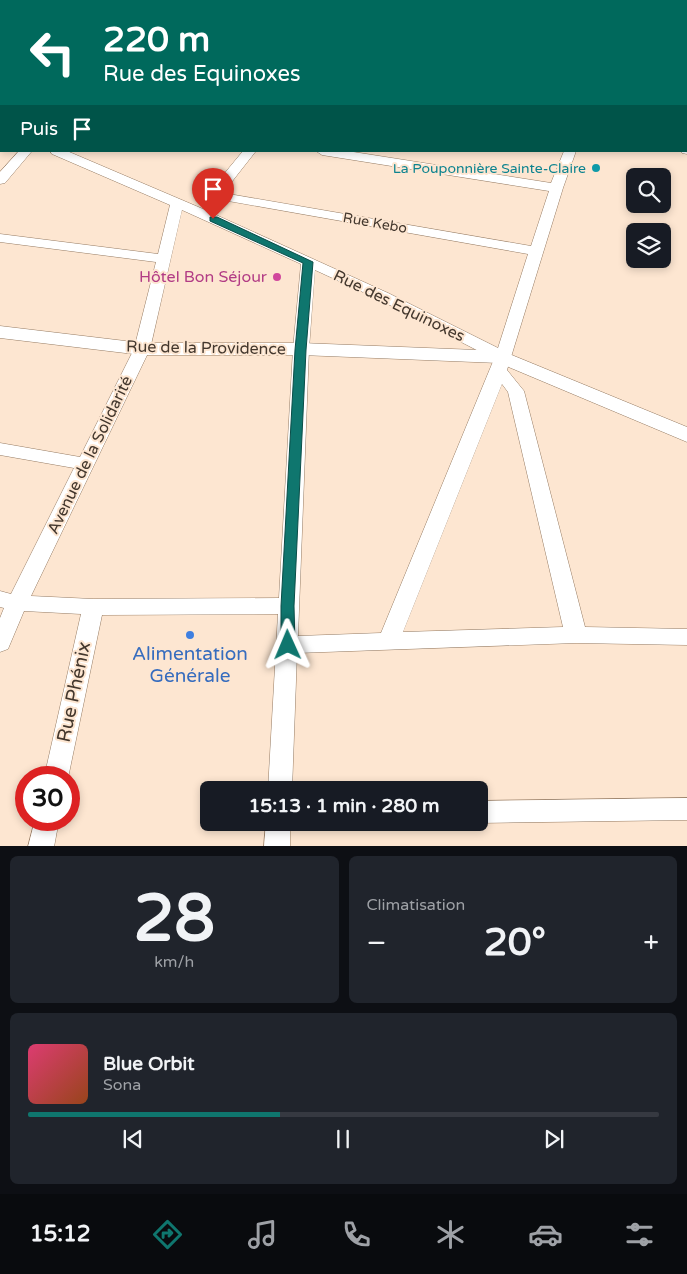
<!DOCTYPE html>
<html lang="fr">
<meta charset="utf-8">
<style>
body{margin:0;font-family:"Varela Round",sans-serif;background:#20242c;color:#f1f3f6;height:100vh;display:flex;flex-direction:column;font-size:19px;white-space:nowrap}
*{box-sizing:border-box;margin:0}
p{font-size:16px;color:#9ea1a6}
.icon{flex:none;width:28px;height:28px;fill:none;stroke:currentColor;stroke-width:2;stroke-linecap:round;stroke-linejoin:round}
.map{position:relative;height:846px;overflow:hidden}
.drawer{display:flex;flex-direction:column;gap:10px;padding:10px;background:#0d0f14;flex:1}
.drawer>*{flex:none}
.guide{position:absolute;left:0px;top:0px;width:688px;height:152px;box-shadow:0 2px 8px #0003;background:#00695c;color:#fff;overflow:hidden}
.controls{position:absolute;left:626px;top:168px;display:grid;gap:10px}
.controls a{display:grid;place-items:center;width:45px;height:45px;border-radius:8px;background:#171b24;box-shadow:0 2px 8px #0003;font-size:25px}
.speed{position:absolute;left:15px;top:766px;display:flex;gap:10px;font-size:25px;font-weight:700;text-align:center}
.speed>*{display:grid;place-content:center;width:65px;height:65px;border-radius:50%;background:#171b24;box-shadow:0 2px 8px #0003;line-height:1}
.speed .limit{border:8px solid #d22;background:#fff;color:#111}
.pin{position:absolute;display:grid;place-items:center;width:42px;height:42px;color:#fff;margin:-51px -21px;border-radius:50% 50% 50% 0;rotate:-45deg;box-shadow:0 0 5px #0007}
.pin .icon{rotate:45deg}
.me{position:absolute;width:55px;margin:-28px;rotate:359deg;stroke-linejoin:round;filter:drop-shadow(0 0 4px #0008)}
.turn{display:flex;align-items:center;gap:18px;height:105px;padding:0 20px;font-size:22px}
.turn .icon{width:65px;height:65px;stroke-width:2.5}
.turn b{display:block;font-size:35px;line-height:42px}
.then{display:flex;align-items:center;height:48px;padding:0 20px;background:#0003;gap:10px;font-size:19px}
.big{font-size:38px;font-weight:800;line-height:1.1}
.drawer .tile{flex:1;display:flex;flex-direction:column;justify-content:center;gap:8px;min-width:0;padding:0 18px;border-radius:8px;background:#20242c}
.drawer .dial{align-items:center;gap:0}
.dial b{font-size:65px;line-height:1}
.song{display:flex;align-items:center;gap:15px}
.cover{width:60px;height:60px;border-radius:8px;background:linear-gradient(135deg,hsl(340 70% 55%),hsl(20 70% 35%))}
.played{height:5px;border-radius:2px;background:linear-gradient(90deg,#0f766e 40%,#363941 40%)}
.keys{display:flex;justify-content:space-around;direction:ltr}
.heat{display:flex;justify-content:space-between;align-items:center;font-size:28px;direction:ltr}
.drawer .tiles{flex:1;display:grid;gap:10px;grid-template-columns:1fr 1fr}
.tile:last-child{grid-column:span 2}
.trip{position:absolute;left:200px;top:781px;width:288px;height:50px;border-radius:8px;background:#171b24;box-shadow:0 2px 8px #0003;font-weight:800;line-height:50px;text-align:center}
.menu{display:flex;height:80px;justify-content:space-around;align-items:center;background:#090b0e;color:#9ea1a6}
.menu .icon{width:35px;height:35px}
.menu .current{color:#0f766e}
.menu b{font-size:22px;color:#f1f3f6}
.map>svg:first-child{display:block}
.lines{fill:none;stroke-linecap:round;stroke-linejoin:round}
.stream{stroke:#6e8a90;stroke-width:4}
.minor-casing{stroke:#967c64;stroke-width:1}
.tertiary-casing{stroke:#967c64;stroke-width:1}
.minor{fill:#fff;fill-rule:evenodd}
.tertiary{fill:#fff;fill-rule:evenodd}
.rail{stroke:#695b4f;stroke-width:2.5;stroke-dasharray:4.5 2.5;stroke-linecap:butt}
.route{fill:#0f766e;stroke:#0a4d48}
.culture-dot{fill:#0f9aa8;stroke:#fde6d1;stroke-width:2}
.hotel-dot{fill:#d1479c;stroke:#fde6d1;stroke-width:2}
.shop-dot{fill:#3f7fe0;stroke:#fde6d1;stroke-width:2}
.labels{text-anchor:middle;dominant-baseline:central;stroke-width:4;stroke-linejoin:round;paint-order:stroke}
.far-culture-label{font-size:14px;fill:#0d838f;stroke:#fde6d1;text-anchor:end}
.far-street-label{font-size:14px;fill:#43372d;stroke:#fde6d1}
.hotel-label{font-size:16px;fill:#b23c85;stroke:#fde6d1;text-anchor:end}
.street-label{font-size:16px;fill:#43372d;stroke:#fde6d1}
.near-shop-label{font-size:19px;fill:#366cbe;stroke:#fde6d1}
.near-street-label{font-size:19px;fill:#43372d;stroke:#fde6d1}
</style>
<div class="map">
<svg width="687" height="847" viewBox="0 0 687 847">
<rect width="100%" height="100%" fill="#fde6d1"/>
<g class="lines">
<polyline class="stream" points="251,0 262,1"/>
<defs>
<g id="minor">
<polygon points="387,0 402,0 403,1 388,1"/>
<rect x="686" y="29" width="1" height="6"/>
<rect x="0" y="43" width="1" height="7"/>
<rect x="0" y="78" width="1" height="6"/>
<rect x="686" y="103" width="1" height="6"/>
<polygon points="0,123 1,124 1,132 0,131"/>
<polygon points="686,146 687,154 682,153 681,151 686,151"/>
<polygon points="19,151 32,151 5,183 0,184 0,172"/>
<path d="M50,151H67L203,209L388,293L498,348L528,254L217,199L212,206L207,207L200,203L243,151H256L223,193L531,246L549,191L322,155L316,151H347L551,183L564,151H576L563,188L507,370L524,391L585,627L687,629V645L576,643L297,653L292,790H268L278,614L102,615L68,778H44L81,614L24,611L8,649L0,652V618L4,608L0,607V591L11,594L74,468L0,455V443L80,457L134,349L156,262L0,242V234L158,254L170,205L52,154ZM182,210L301,264L293,349L279,598L93,599L31,596L150,349ZM315,270L378,299L494,359L381,633L298,636L309,349ZM502,384L508,392L563,627L403,632Z"/>
<polygon points="687,798 687,820 479,823 477,822 479,822 479,801"/>
<polygon points="35,820 59,820 54,847 28,847"/>
<polygon points="266,822 290,822 290,847 264,847"/>
</g>
<g id="tertiary">
<polygon points="188,0 210,0 211,1 189,1"/>
<rect x="686" y="51" width="1" height="9"/>
<polygon points="0,326 142,343 301,343 502,351 687,427 687,442 499,363 301,355 142,355 0,338"/>
</g>
</defs>
<use href="#minor" class="minor-casing"/>
<use href="#tertiary" class="tertiary-casing"/>
<use href="#minor" class="minor"/>
<use href="#tertiary" class="tertiary"/>
<g class="rail">
<polyline points="274,0 285,1"/>
<polyline points="366,0 371,1"/>
</g>
</g>
<polygon class="route" points="210,217 217,217 313,262 306,350 294,606 295,645 293,649 288,651 283,649 281,645 281,606 295,350 303,263 210,221"/>
<circle class="culture-dot" cx="596" cy="168" r="5"/>
<circle class="hotel-dot" cx="277" cy="277" r="5"/>
<circle class="shop-dot" cx="190" cy="635" r="5"/>
<g class="labels">
<g class="far-culture-label">
<text x="586" y="168">La Pouponnière Sainte-Claire</text>
</g>
<g class="far-street-label">
<text transform="translate(375 223) rotate(10)">Rue Kebo</text>
</g>
<g class="hotel-label">
<text x="267" y="277">Hôtel Bon Séjour</text>
</g>
<g class="street-label">
<text transform="translate(399 306) rotate(26)">Rue des Equinoxes</text>
<text transform="translate(206 348) rotate(1)">Rue de la Providence</text>
<text transform="translate(90 455) rotate(-64)">Avenue de la Solidarité</text>
</g>
<g class="near-shop-label">
<text x="190" y="654">Alimentation<tspan x="190" dy="22">Générale</tspan></text>
</g>
<g class="near-street-label">
<text transform="translate(74 692) rotate(-78)">Rue Phénix</text>
</g>
</g>
</svg>
<div class="controls">
<a><svg class="icon" aria-label="search" viewBox="0 0 24 24"><circle cx="10" cy="10" r="6"/><path d="M15 15l6 6"/></svg></a>
<a><svg class="icon" aria-label="layers" viewBox="0 0 24 24"><path d="M12 4l9 5-9 5-9-5zM3 14l9 5 9-5"/></svg></a>
</div>
<div class="speed"><div class="limit">30</div></div>
<div class="pin" style="left:213px;top:219px;background:#d93025"><svg class="icon" aria-label="arrive" viewBox="0 0 24 24"><path d="M6 21V4h12l-3 4 3 4H6"/></svg></div>
<svg class="me" style="left:288px;top:645px" viewBox="-20 -20 40 40"><path d="M0-17L14 15 0 8-14 15z" fill="#0f766e" stroke="#fff" stroke-width="4"/></svg>
<div class="trip">15:13 · 1 min · 280 m</div>
<div class="guide">
<div class="turn"><svg class="icon" aria-label="left" viewBox="0 0 24 24"><path d="M17 20v-9H6M10 6l-5 5 5 5"/></svg><div><b>220 m</b>Rue des Equinoxes</div></div>
<div class="then">Puis<svg class="icon" aria-label="arrive" viewBox="0 0 24 24"><path d="M6 21V4h12l-3 4 3 4H6"/></svg></div>
</div>
</div>
<section class="drawer">
<div class="tiles">
<div class="tile dial"><b>28</b><p>km/h</p></div>
<div class="tile"><p>Climatisation</p>
<div class="heat"><a>−</a><b class="big">20°</b><a>+</a></div>
</div>
<div class="tile">
<div class="song"><i class="cover"></i><div><b>Blue Orbit</b><p>Sona</p></div></div>
<div class="played"></div>
<div class="keys"><svg class="icon" aria-label="previous" viewBox="0 0 24 24"><path d="M18 5L8 12l10 7zM5 5v14"/></svg><svg class="icon" aria-label="pause" viewBox="0 0 24 24"><path d="M8 5v14M16 5v14"/></svg><svg class="icon" aria-label="next" viewBox="0 0 24 24"><path d="M6 5l10 7-10 7zM19 5v14"/></svg></div>
</div>
</div>
</section>
<nav class="menu">
<b>15:12</b>
<svg class="icon current" aria-label="directions" viewBox="0 0 24 24"><path d="M12 3l9 9-9 9-9-9zM9 14v-3h6M13 9l2 2-2 2"/></svg>
<svg class="icon" aria-label="music" viewBox="0 0 24 24"><path d="M9 18V5l10-2v13"/><circle cx="6" cy="18" r="3"/><circle cx="16" cy="16" r="3"/></svg>
<svg class="icon" aria-label="phone" viewBox="0 0 24 24"><path d="M5 4h4l2 5-3 2q2 4 5 5l2-3 5 2v4C11 20 4 13 5 4z"/></svg>
<svg class="icon" aria-label="climate" viewBox="0 0 24 24"><path d="M12 3v18M4 7l16 10M4 17L20 7"/></svg>
<svg class="icon" aria-label="car" viewBox="0 0 24 24"><path d="M5 17H2v-5l4-1 3-4h7l3 4 3 1v5h-3M9 17h6M6 11h13"/><circle cx="7" cy="17" r="2"/><circle cx="17" cy="17" r="2"/></svg>
<svg class="icon" aria-label="filters" viewBox="0 0 24 24"><path d="M4 7h16M4 17h16"/><circle cx="9" cy="7" r="2"/><circle cx="15" cy="17" r="2"/></svg>
</nav>
